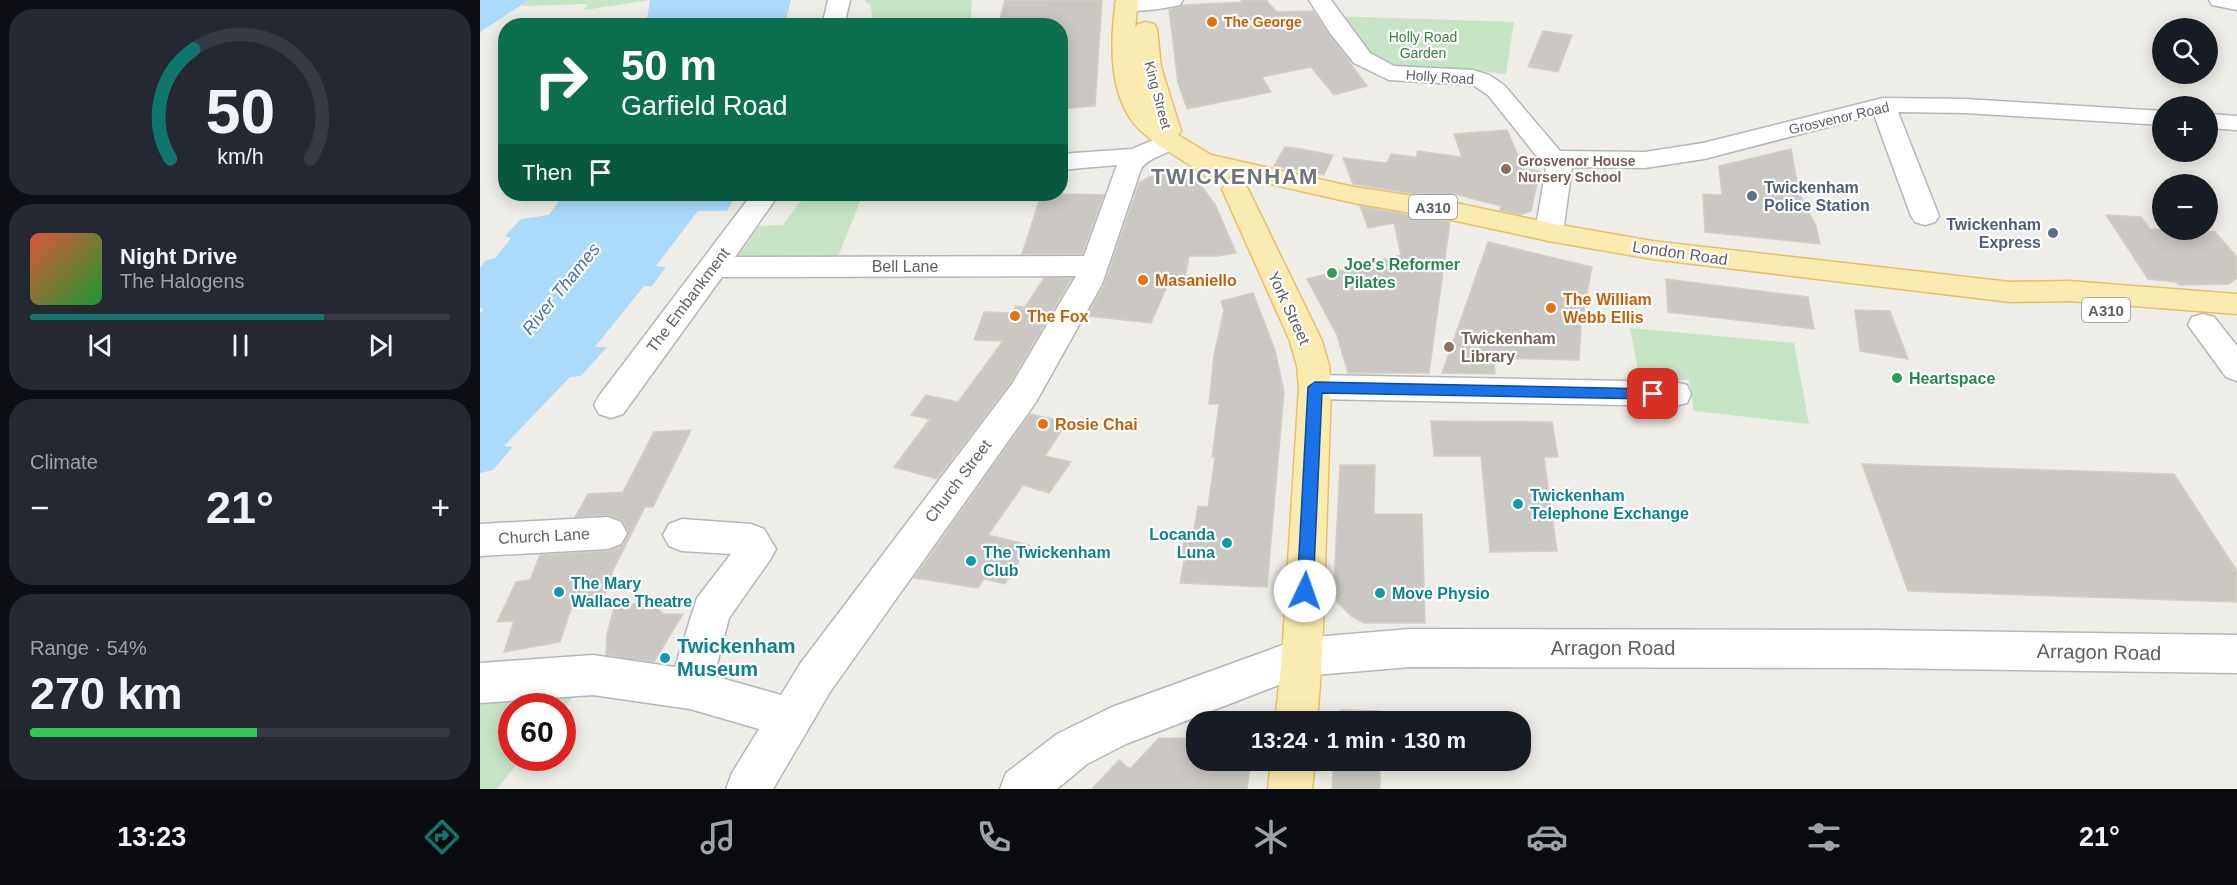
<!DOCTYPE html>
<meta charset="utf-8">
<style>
body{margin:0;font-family:Helvetica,sans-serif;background:#242831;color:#f1f3f6;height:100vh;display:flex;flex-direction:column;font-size:22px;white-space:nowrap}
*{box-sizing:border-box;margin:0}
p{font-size:20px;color:#9ea1a6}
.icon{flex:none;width:33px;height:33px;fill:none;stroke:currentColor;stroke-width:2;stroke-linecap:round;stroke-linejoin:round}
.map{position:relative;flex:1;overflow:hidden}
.side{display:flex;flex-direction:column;gap:9px;padding:9px;background:#0d0f14;width:480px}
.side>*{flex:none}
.top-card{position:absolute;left:18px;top:18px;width:570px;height:183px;border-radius:24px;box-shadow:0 3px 15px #0003;background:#0b6e4f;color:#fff;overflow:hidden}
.controls{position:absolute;left:1672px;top:18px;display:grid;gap:12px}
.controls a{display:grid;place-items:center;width:66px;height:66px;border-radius:50%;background:#171b24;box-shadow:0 3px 15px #0003;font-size:30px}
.speed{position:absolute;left:18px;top:693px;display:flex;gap:12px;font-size:30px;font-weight:700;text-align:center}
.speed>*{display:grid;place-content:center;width:78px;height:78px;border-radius:50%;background:#171b24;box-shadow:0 3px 15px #0003;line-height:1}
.speed .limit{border:9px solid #d22;background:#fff;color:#111}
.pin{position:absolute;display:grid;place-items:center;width:51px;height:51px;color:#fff;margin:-26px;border-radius:12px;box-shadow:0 3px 9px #0006}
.me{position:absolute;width:66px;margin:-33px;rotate:3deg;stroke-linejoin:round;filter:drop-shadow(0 0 4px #0008)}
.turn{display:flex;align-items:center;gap:21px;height:126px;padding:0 24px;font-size:27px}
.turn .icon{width:78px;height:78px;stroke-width:2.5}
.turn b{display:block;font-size:42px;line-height:51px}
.then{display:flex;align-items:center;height:57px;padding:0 24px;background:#0003;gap:12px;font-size:22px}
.big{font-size:45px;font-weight:700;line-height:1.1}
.side .widget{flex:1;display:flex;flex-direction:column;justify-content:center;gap:9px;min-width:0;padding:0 21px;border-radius:24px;background:#242831}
.side .dial{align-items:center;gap:0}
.dial svg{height:156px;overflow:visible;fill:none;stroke:#363941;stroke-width:7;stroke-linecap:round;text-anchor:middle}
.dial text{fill:#f1f3f6;stroke:none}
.song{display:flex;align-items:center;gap:18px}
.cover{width:72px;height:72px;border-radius:9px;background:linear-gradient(135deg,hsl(10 70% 55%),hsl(130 70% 35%))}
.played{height:6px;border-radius:3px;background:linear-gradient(90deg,#0f766e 70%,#363941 70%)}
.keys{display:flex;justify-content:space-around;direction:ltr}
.heat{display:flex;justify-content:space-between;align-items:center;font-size:33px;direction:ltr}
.charge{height:9px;border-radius:4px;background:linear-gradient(90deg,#34c759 54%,#363941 0)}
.trip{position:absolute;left:706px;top:711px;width:345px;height:60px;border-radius:24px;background:#171b24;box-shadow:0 3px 15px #0003;font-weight:700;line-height:60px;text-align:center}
.tab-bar{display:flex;height:96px;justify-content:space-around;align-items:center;background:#090b0e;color:#9ea1a6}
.tab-bar .icon{width:42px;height:42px}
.tab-bar .on{color:#0f766e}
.tab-bar b{font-size:27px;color:#f1f3f6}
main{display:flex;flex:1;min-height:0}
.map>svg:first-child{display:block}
.green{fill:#c6e5c5}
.water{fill:#acdafa}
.building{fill:#cbc8c4;stroke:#d4cfc5;stroke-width:1.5}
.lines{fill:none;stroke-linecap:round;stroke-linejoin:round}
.minor-casing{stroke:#b4b7ba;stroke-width:3}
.major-casing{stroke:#eac065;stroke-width:3}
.minor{fill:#fff;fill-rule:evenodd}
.major{fill:#faecb1;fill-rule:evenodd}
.route{fill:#1a73e8;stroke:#114b97;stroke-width:1.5}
.food-dot{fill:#e8710a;stroke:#fff;stroke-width:2}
.education-dot{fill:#8d6e63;stroke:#fff;stroke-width:2}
.service-dot{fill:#5c6f8a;stroke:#fff;stroke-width:2}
.leisure-dot{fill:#2e9e5b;stroke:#fff;stroke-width:2}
.culture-dot{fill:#0f9aa8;stroke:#fff;stroke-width:2}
.labels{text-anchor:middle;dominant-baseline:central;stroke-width:4.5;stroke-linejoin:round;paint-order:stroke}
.far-food-label{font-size:14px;font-weight:bold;fill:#c56008;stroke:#fff;text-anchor:start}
.far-park-label{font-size:14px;fill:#3a813b;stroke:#fff}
.far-street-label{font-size:14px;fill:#5e6266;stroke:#fff}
.far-education-label{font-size:14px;font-weight:bold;fill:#785e54;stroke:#fff;text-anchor:start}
.shield{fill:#fff;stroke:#8e9194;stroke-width:1.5}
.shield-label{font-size:15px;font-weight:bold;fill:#5e6266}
.service-label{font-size:16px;font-weight:bold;fill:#4e5e75;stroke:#fff;text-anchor:start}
.street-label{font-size:16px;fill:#5e6266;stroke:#fff}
.leisure-label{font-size:16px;font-weight:bold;fill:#27864d;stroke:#fff;text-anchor:start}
.food-label{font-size:16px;font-weight:bold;fill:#c56008;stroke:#fff;text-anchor:start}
.education-label{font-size:16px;font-weight:bold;fill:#785e54;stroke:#fff;text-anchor:start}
.culture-label{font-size:16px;font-weight:bold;fill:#0d838f;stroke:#fff;text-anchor:start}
.water-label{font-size:18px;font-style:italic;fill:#4676a3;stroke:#fff}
.near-culture-label{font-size:20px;font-weight:bold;fill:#0d838f;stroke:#fff;text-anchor:start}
.near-street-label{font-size:20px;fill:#5e6266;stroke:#fff}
.district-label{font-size:22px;font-weight:bold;letter-spacing:1.5px;fill:#6f7478;stroke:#fff}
</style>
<main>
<section class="side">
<div class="widget dial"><svg viewBox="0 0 100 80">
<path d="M14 69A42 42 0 1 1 86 69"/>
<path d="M14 69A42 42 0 0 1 26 13" stroke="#0f766e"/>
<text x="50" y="56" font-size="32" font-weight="700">50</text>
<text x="50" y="72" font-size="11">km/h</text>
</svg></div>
<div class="widget">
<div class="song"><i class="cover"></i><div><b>Night Drive</b><p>The Halogens</p></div></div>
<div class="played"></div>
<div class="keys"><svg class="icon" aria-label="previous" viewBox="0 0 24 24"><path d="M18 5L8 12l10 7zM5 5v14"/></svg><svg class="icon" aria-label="pause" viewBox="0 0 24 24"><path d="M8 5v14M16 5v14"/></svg><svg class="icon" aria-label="next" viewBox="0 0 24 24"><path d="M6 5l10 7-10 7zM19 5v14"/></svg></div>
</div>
<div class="widget"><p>Climate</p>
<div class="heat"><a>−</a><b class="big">21°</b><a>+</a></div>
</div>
<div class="widget"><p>Range · 54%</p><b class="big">270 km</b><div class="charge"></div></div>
</section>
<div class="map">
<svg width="1757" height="789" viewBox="0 0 1757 789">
<rect width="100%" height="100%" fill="#efede7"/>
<g class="green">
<polygon points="49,0 170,0 104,10 107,4 41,6"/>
<polygon points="384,0 492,0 490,25 393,25 391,6"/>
<polygon points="852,16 1034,22 1026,74 981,69 927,72 901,65"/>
<polygon points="330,194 383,194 356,262 252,260 276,226 303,225 322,199"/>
<polygon points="1150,328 1314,343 1329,424 1214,411 1209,380 1168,379 1159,375"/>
<polygon points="94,695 83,709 82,706 32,706 32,758 42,758 17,789 0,789 0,696"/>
</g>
<g class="water">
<polygon points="0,0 49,0 0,32"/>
<polygon points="170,0 311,0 305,25 166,25"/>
<polygon points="84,194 256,194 247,211 218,211 176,266 186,267 172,286 164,286 115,347 127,347 101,376 90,377 24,446 33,447 13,470 0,473 0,313 4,309 0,308 0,268 5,261 15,258 31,238 25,236 41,219 69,215"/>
</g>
<g class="building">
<polygon points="525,0 622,0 615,106 580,109 580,26 518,26"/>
<polygon points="761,0 786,0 797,12 833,11 887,86 854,95 831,67 782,77 791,92 707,109 698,83 689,10 703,5 762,2"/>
<polygon points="1063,31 1092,35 1078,72 1048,67"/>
<polygon points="1027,130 1044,169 1060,171 1051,211 1040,215 1020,210 1021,206 974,194 973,200 873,184 863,158 907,163 911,154 936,157 938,151 982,157 974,134"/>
<polygon points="805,147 815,148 853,155 844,175 794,166"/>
<polygon points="1311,149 1319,193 1336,226 1340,244 1225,232 1223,194 1242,195 1239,166"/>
<polygon points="696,173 718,181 736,206 756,253 738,256 709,256 704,285 687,286 671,323 607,316 624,285 659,183 669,177"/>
<polygon points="595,194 624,195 602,254 542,254 561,195"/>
<polygon points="880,206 970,222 949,373 868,373 857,335 827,279 921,255 914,223 888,228"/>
<polygon points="1626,215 1661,217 1670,229 1735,232 1757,257 1757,278 1749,284 1699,285 1696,282 1668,279"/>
<polygon points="1008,242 1112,267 1101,325 1099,360 1014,358 1015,374 962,373"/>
<polygon points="564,278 592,278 530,383 457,479 414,467 450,419 431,415 446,395 478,402 523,341 494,340 504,312 532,313 536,306 545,307"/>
<polygon points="1186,279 1328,297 1334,329 1188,312"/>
<polygon points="773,293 795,350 804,392 787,587 700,583 705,556 701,556 706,530 714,529 718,506 728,507 735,457 732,457 739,404 729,404 734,355 744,310 741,301"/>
<polygon points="1375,310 1410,311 1428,359 1380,351"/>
<polygon points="550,414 587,422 565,456 591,462 569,493 543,485 508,535 549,545 525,584 504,579 498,588 434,578"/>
<polygon points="951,421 1072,422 1078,457 1064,457 1077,551 1010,552 1001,456 954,456"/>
<polygon points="211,430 173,507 165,507 134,568 122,602 91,609 80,642 24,652 34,621 17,622 36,582 50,580 60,555 129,551 142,546 149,534 143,521 129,515 95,517 108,494 143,492 174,432"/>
<polygon points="1382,464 1694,474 1757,571 1757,602 1428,591"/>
<polygon points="860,465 895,465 894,514 942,514 945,623 884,623 871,616 857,602 854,584"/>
<polygon points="165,603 176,606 183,614 203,614 174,662 126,655 127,634 135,605"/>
<polygon points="861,710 900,711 900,722 855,722 855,717"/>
<polygon points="679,738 717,738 717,760 771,760 767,789 612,789 639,760 650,769"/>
<polygon points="854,760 900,760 900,789 852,789"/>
</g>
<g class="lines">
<defs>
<g id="minor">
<polygon points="348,0 370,0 364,26 342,26"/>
<path d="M638,0H703L700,5C682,9 656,13 638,9L635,4Z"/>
<polygon points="829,0 851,0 890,53 914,66 993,70 1009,75 1024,85 1080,151 1165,152 1223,143 1403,98 1485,99 1683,111 1683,125 1485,113 1418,112 1459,216 1455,222 1445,225 1435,222 1431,216 1394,115 1224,159 1165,168 1092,167 1083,232 1079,238 1069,241 1059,238 1055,232 1066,168 1008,95 993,85 909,80 874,63 850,33"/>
<polygon points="1729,0 1757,0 1757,10 1732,5"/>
<polygon points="1728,114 1757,116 1757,130 1728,128"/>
<path d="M690,133L699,136L703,141C693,155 671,154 661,169L622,284L556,402L350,692L293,789H246L252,773L279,729L210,709L113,695L0,703V663L113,655L195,667L217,598L251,554L202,551L189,546L183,535L189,524L202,519L271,524L284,529L296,549L290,560L249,618L234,676L301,695L320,664L532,384L596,276L242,277L143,414L131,418L119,414L114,405L119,396L272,194H299L255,257L604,256L637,165L580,170V154L652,149Z"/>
<polygon points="1723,314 1734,317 1757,346 1757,381 1746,377 1708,325 1712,317"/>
<polygon points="835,375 1195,382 1207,385 1211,394 1207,403 1195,406 835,399 823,396 819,387 823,378"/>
<polygon points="128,517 141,522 147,533 141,544 128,549 0,556 0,524"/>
<polygon points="930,629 1396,630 1757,635 1757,673 1396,668 930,667 822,676 646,744 607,764 577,789 520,789 526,773 577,734 632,707 822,638"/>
</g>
<g id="major">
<path d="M636,0H658L655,28L658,24L666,22L674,24L677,29L681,67L701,131L698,135L731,155L874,187L967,201L1069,223L1172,241L1530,282L1589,281L1757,294V314L1589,301L1530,302L1172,259L1069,241L967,219L874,203L750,175L747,179L738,181L729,179C708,161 681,150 661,131C628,100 630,41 636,0Z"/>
<polygon points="755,181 764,183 768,189 842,341 849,366 851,387 842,657 837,722 795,722 802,657 819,387 817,366 810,341 742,189 746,183"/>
<polygon points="791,760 835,760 832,789 788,789"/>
</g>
</defs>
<use href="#minor" class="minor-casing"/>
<use href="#major" class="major-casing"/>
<use href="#minor" class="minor"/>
<use href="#major" class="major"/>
</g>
<polygon class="route" points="835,382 1173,389 1179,394 1173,399 842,393 833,591 831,597 825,599 819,597 817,591 828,387"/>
<g class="food-dot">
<circle cx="732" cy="22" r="6"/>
<circle cx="663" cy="280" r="6"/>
<circle cx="1071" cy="308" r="6"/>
<circle cx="535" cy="316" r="6"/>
<circle cx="563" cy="424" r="6"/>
</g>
<g class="education-dot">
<circle cx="1026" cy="169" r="6"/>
<circle cx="969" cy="347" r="6"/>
</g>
<g class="service-dot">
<circle cx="1272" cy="196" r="6"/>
<circle cx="1573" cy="233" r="6"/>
</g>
<g class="leisure-dot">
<circle cx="852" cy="273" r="6"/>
<circle cx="1417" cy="378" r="6"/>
</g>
<g class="culture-dot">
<circle cx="1038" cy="504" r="6"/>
<circle cx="747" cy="543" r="6"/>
<circle cx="491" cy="561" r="6"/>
<circle cx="79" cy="592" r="6"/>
<circle cx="900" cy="593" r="6"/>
<circle cx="185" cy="658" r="6"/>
</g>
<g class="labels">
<g class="far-food-label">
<text x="744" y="22">The George</text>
</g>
<g class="far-park-label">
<text x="943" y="37">Holly Road<tspan x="943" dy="16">Garden</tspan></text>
</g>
<g class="far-street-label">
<text transform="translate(960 77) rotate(4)">Holly Road</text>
<text transform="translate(678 95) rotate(75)">King Street</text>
<text transform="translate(1359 118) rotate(-13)">Grosvenor Road</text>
</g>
<g class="far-education-label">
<text x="1038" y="161">Grosvenor House<tspan x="1038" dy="16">Nursery School</tspan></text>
</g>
<g class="shield">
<rect x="929" y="195" width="48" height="24" rx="4.5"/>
<rect x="1602" y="298" width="48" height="24" rx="4.5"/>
</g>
<g class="shield-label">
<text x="953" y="207">A310</text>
<text x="1626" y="310">A310</text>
</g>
<g class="service-label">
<text x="1284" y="187">Twickenham<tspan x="1284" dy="18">Police Station</tspan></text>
<text x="1561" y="224" text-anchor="end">Twickenham<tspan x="1561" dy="18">Express</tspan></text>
</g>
<g class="street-label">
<text transform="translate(1200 253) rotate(8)">London Road</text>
<text x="425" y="266">Bell Lane</text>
<text transform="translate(208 300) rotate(-53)">The Embankment</text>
<text transform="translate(809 308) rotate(65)">York Street</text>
<text transform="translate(478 481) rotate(-53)">Church Street</text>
<text transform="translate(64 536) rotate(-3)">Church Lane</text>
</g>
<g class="leisure-label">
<text x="864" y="264">Joe's Reformer<tspan x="864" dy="18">Pilates</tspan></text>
<text x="1429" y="378">Heartspace</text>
</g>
<g class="food-label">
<text x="675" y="280">Masaniello</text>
<text x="1083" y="299">The William<tspan x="1083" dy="18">Webb Ellis</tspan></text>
<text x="547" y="316">The Fox</text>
<text x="575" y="424">Rosie Chai</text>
</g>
<g class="education-label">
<text x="981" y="338">Twickenham<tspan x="981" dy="18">Library</tspan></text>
</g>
<g class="culture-label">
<text x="1050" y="495">Twickenham<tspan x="1050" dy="18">Telephone Exchange</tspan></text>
<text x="735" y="534" text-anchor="end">Locanda<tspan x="735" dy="18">Luna</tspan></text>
<text x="503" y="552">The Twickenham<tspan x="503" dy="18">Club</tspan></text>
<text x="91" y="583">The Mary<tspan x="91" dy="18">Wallace Theatre</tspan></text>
<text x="912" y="593">Move Physio</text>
</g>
<g class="water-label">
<text transform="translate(81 289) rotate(-51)">River Thames</text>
</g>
<g class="near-culture-label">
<text x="197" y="646">Twickenham<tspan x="197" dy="23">Museum</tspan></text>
</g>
<g class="near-street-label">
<text x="1133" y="648">Arragon Road</text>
<text transform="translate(1619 652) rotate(1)">Arragon Road</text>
</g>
<g class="district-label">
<text x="755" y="176">TWICKENHAM</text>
</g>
</g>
</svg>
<div class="controls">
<a><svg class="icon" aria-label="search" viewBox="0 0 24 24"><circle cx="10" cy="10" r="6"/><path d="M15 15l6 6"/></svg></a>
<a>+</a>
<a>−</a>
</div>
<div class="speed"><div class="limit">60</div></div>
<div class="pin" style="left:1173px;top:394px;background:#d93025"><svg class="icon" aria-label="arrive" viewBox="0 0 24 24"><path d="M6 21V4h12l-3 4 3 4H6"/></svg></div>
<svg class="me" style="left:825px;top:591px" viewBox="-20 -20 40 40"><circle r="19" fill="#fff"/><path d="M0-13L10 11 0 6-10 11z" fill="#1a73e8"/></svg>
<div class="trip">13:24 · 1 min · 130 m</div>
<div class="top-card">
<div class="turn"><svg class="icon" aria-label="right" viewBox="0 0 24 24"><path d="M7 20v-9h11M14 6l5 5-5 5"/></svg><div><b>50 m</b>Garfield Road</div></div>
<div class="then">Then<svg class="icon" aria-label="arrive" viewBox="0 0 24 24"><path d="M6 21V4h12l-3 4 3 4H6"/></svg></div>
</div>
</div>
</main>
<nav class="tab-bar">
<b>13:23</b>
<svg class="icon on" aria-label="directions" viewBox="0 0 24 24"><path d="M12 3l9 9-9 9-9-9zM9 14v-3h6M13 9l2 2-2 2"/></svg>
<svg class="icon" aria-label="music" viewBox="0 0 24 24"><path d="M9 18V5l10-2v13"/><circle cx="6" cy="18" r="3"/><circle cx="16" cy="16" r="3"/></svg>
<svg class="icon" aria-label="phone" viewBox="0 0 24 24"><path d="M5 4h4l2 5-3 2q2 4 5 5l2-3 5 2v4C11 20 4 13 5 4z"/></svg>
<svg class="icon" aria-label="climate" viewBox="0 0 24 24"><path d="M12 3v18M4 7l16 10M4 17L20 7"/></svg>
<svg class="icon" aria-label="car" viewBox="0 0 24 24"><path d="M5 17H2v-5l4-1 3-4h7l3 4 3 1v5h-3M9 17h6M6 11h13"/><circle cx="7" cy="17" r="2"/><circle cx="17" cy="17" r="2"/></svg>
<svg class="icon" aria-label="filters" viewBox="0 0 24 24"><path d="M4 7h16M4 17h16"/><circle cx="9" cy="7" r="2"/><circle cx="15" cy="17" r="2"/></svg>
<b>21°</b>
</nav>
